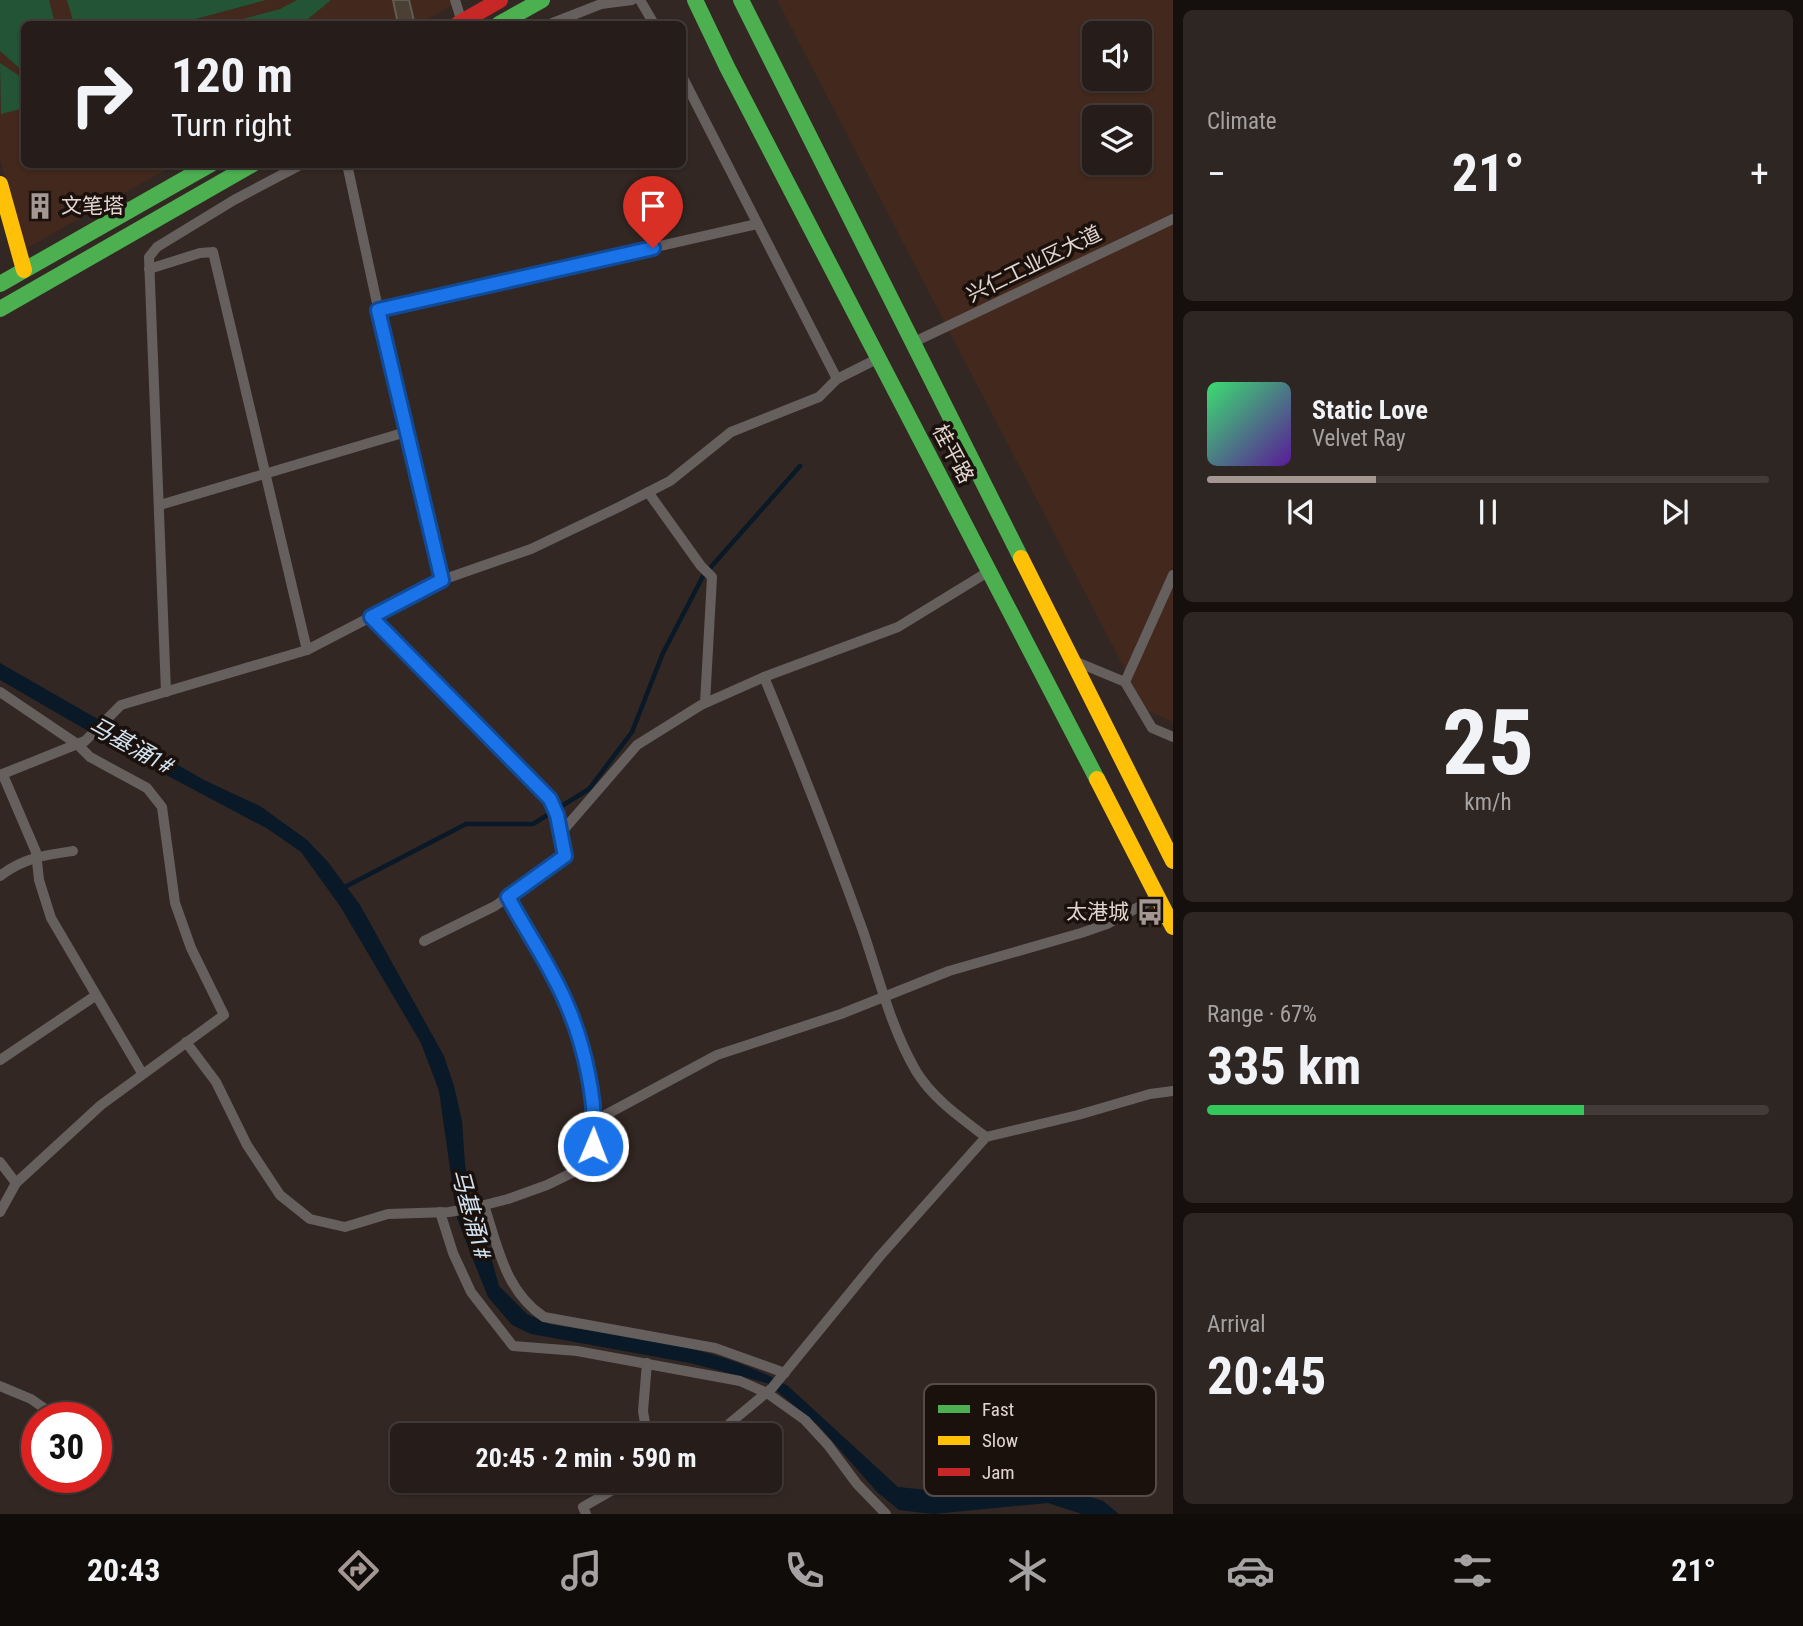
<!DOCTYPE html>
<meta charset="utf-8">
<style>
body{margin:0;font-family:"Roboto Condensed","Noto Sans SC",sans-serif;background:#2e2623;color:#f1f3f6;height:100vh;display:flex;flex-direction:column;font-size:26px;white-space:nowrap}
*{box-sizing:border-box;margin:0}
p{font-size:23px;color:#a4a2a2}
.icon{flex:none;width:38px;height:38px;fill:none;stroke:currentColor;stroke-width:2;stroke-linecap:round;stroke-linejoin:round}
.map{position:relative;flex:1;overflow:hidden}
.sheet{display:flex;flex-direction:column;gap:10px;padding:10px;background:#15100e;width:630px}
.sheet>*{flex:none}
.guide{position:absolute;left:21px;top:21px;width:665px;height:147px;border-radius:10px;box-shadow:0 2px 5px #0004,0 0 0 2px #423b39;background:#261d1a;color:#f1f3f6;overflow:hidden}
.buttons{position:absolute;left:1082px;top:21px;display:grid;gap:14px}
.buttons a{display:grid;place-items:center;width:70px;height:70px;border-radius:10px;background:#261d1a;box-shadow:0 2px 5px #0004,0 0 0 2px #423b39;font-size:35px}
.speed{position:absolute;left:21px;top:1402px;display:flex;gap:14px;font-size:35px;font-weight:700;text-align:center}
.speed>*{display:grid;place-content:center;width:91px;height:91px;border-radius:50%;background:#261d1a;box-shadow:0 2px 5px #0004,0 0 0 2px #423b39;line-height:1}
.speed .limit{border:10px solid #d22;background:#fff;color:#111}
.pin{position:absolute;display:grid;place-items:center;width:60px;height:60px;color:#fff;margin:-72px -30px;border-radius:50% 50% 50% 0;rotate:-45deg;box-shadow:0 0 7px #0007}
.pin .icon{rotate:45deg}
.me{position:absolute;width:77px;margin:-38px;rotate:1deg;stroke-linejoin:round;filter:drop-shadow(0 0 5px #0008)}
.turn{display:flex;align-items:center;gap:24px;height:147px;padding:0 35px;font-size:32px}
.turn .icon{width:91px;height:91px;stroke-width:2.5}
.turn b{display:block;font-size:49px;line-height:60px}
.big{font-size:52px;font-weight:700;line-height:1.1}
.sheet .tile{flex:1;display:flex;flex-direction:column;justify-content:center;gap:10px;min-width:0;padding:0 24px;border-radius:10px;background:#2e2623}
.sheet .dial{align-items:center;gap:0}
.dial b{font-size:91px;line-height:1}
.song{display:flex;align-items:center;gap:21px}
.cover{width:84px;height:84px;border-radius:10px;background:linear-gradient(135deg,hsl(140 70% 55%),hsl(270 70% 35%))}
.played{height:7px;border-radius:4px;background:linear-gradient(90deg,#a49792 30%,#423b39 30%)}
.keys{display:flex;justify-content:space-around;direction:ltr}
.heat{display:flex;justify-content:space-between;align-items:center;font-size:38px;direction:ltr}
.charge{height:10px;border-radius:5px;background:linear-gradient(90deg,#34c759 67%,#423b39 0)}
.trip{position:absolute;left:390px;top:1423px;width:392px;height:70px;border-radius:10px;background:#261d1a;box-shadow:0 2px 5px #0004,0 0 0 2px #423b39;font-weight:700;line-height:70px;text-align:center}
.tab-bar{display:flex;height:112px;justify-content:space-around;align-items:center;background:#0f0c0a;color:#a4a2a2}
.tab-bar .icon{width:49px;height:49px}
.tab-bar .current{color:#a49792}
.tab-bar b{font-size:32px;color:#f1f3f6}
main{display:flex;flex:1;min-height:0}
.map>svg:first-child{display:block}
.built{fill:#42281d;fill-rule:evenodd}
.green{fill:#235435}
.water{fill:#091927}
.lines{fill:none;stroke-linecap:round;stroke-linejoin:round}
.stream{stroke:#091927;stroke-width:4.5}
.building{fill:#4a4033;stroke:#625b54;stroke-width:2}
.street{stroke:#655f5e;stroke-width:10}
.fast{stroke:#4caf50;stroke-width:16}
.slow{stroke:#ffc107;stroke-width:16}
.jam{stroke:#c62828;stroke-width:16}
.route-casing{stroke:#114b97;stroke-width:18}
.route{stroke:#1a73e8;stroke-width:12}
.labels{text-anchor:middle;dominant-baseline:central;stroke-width:7;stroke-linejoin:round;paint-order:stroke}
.poi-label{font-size:21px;fill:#e2d4ce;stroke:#1a100c;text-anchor:start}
.street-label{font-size:21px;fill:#e2d4ce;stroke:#1a100c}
.water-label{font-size:23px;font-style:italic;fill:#d2e3f1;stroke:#1a100c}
.key{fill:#1a100c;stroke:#564b46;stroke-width:2}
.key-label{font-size:19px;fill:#e2d4ce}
</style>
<main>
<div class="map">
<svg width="1173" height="1514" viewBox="0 0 1173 1514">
<rect width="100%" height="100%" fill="#322722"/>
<g class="built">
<polygon points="0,0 462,0 419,24 24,24 24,164 174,165 24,250 0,160"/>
<path d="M777,0H1173V722L1146,710ZM1094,33H1139V79H1094ZM1094,117H1139V163H1094Z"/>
</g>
<g class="green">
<polygon points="0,0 49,0 55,24 24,24 24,72 0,51"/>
<polygon points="67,0 266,0 177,24 74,24"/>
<polygon points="297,0 331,0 302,24 224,24 280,9"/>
<polygon points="0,63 24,79 24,108 1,114"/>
</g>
<path class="water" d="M0,663L204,780L260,806L307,840L328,862L360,905L444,1056L454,1086L462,1121L465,1164L474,1218L491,1257L499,1286L527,1314L549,1324C629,1338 717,1344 788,1386L898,1487L937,1491L1065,1489L1103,1501L1119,1514H1082L1048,1503L933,1514L899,1510L877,1492L819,1426L767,1383L690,1363L531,1334L512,1325L488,1297L474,1262L457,1218L439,1091L421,1043L340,906L301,852L268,829L138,760L0,680Z"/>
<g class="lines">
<polyline class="stream" points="341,889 466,824 533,824 589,789 632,732 663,653 703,576 800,466"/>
</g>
<g class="building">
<polygon points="393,0 409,0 414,21 398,24"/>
<polygon points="44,198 48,210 37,214 33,202"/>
</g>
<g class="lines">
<g class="street">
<polyline points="455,0 462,22"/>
<polyline points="640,0 654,24"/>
<polyline points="550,24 601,4 632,0"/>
<polyline points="682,76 837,379"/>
<polyline points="347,164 392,373 442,580"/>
<polyline points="149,269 200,253 213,252 307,650"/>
<polyline points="378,310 757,224"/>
<polyline points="912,343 1173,219"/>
<polyline points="648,492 701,566 712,577 705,703"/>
<polyline points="160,505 406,432"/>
<polyline points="371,617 550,799 557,815 565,856 495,906 424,941"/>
<polyline points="1072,660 1125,682 1152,728 1173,737"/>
<path d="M764,677C799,761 832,845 863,931C879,978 891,1028 916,1071C933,1099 961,1118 986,1137"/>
<polyline points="1125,682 1173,575"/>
<polyline points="0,692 77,744 90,757 147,788 162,807 175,903 191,948 224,1015 101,1105 16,1183 0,1212"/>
<polyline points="166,692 149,257 157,247 234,200 302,164"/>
<polyline points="0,775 85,741 121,705 307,650 442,580 531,549 619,507 670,481 731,432 819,397 837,379 879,358"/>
<polyline points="3,775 36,852 39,880 51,918 142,1073"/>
<polyline points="560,834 637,745 701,705 764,677 898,627 991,570"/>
<path d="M0,876C23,858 45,855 73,851"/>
<polyline points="186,1042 216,1082 247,1145 280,1195 310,1219 345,1227 388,1214 449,1212 473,1208 508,1199 547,1185 584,1167 593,1146 596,1120 577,1033 567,1003 508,897"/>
<polyline points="0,1060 95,996"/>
<polyline points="596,1120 717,1055 841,1014 949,971 1081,933 1107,924 1157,897"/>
<polyline points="0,1162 16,1183"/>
<path d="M484,1205C498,1247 505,1291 544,1317L715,1348L785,1373"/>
<polyline points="440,1212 453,1253 471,1292 513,1346 577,1351 740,1381 767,1393 805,1420 828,1445 857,1484 886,1514"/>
<polyline points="647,1363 643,1411 647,1435"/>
<polyline points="0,1386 31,1399 51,1413"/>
<polyline points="730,1423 772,1388 880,1256 986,1137 1078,1115 1150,1094 1173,1091"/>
<polyline points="586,1514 583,1507 630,1480"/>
</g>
<g class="fast">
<polyline points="695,0 727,67 1097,779"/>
<polyline points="741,0 1021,558"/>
<polyline points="499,24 542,0"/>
<polyline points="0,284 211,164"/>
<polyline points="0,309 253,164"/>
</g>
<g class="slow">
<polyline points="0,184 24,270"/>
<polyline points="1021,558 1173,861"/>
<polyline points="1097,779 1173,927"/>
</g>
<polyline class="jam" points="458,24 500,0"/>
</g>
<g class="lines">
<defs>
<path id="route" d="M593,1146C598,1104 584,1044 567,1005C552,968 527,933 508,897L565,856L557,815L550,799L371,617L442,580L378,310L653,248"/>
</defs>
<use href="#route" class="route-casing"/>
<use href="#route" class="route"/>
</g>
<defs>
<symbol id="building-bare" viewBox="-9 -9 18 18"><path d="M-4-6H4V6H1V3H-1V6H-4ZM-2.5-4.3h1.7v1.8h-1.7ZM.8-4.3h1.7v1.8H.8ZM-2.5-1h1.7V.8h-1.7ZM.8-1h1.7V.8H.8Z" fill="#a49792" stroke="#1a100c" stroke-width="2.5" paint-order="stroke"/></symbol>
<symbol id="bus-bare" viewBox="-9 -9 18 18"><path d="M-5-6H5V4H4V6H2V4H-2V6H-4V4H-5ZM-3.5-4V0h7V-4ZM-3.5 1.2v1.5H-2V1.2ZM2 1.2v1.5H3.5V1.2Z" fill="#a49792" stroke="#1a100c" stroke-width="2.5" paint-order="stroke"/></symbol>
</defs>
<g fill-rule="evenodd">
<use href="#building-bare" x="21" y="187" width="38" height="38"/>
<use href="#bus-bare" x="1131" y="893" width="38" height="38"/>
</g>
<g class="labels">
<g class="poi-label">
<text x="61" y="206">文笔塔</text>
<text x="1129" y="912" text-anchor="end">太港城</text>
</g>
<g class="street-label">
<text transform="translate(1034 264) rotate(-26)">兴仁工业区大道</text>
<text transform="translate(953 454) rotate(62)">桂平路</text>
</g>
<g class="water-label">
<text transform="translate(131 746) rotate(29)">马基涌1#</text>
<text transform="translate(471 1214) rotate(75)">马基涌1#</text>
</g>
</g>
<rect x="924" y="1384" width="232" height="112" rx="10" class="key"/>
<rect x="938" y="1405" width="32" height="8" fill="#4caf50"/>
<rect x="938" y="1436" width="32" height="9" fill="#ffc107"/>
<rect x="938" y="1468" width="32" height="8" fill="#c62828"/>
<g class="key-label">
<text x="982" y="1416">Fast</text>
<text x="982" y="1447">Slow</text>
<text x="982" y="1479">Jam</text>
</g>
</svg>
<div class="buttons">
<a><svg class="icon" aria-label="sound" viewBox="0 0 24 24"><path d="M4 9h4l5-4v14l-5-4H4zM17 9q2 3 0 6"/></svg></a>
<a><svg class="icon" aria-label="layers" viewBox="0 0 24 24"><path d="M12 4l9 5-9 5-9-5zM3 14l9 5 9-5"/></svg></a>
</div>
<div class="speed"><div class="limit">30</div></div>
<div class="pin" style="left:653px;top:248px;background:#d93025"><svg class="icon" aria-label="arrive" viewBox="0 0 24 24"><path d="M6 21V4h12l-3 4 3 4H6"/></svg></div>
<svg class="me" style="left:593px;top:1146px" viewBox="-20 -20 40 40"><circle r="17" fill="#1a73e8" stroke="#fff" stroke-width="3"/><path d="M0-11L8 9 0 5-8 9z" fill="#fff"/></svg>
<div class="trip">20:45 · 2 min · 590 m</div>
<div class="guide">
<div class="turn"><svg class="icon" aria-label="right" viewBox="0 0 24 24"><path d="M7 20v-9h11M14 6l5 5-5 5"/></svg><div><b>120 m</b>Turn right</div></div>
</div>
</div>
<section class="sheet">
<div class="tile"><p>Climate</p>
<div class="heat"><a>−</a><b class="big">21°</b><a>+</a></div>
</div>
<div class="tile">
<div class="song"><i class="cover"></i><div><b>Static Love</b><p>Velvet Ray</p></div></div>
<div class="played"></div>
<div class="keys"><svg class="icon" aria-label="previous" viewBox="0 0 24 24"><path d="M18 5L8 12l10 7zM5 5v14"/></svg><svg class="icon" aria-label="pause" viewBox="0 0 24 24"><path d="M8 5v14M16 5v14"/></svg><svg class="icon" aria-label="next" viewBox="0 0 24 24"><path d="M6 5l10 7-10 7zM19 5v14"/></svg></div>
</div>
<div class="tile dial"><b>25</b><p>km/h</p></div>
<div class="tile"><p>Range · 67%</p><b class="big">335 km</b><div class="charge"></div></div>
<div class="tile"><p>Arrival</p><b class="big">20:45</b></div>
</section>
</main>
<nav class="tab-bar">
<b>20:43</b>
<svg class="icon current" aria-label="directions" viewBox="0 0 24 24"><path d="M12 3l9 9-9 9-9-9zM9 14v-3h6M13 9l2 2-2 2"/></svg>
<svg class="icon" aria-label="music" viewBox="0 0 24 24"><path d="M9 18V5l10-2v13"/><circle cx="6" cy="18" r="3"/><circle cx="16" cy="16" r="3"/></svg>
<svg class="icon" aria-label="phone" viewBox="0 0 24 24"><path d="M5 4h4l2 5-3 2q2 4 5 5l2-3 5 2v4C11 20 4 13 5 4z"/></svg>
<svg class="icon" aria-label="climate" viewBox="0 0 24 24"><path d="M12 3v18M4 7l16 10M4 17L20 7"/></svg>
<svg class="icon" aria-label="car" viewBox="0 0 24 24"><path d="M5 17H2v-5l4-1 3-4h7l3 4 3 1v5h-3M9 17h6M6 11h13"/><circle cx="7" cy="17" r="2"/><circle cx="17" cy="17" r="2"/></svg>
<svg class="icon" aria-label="filters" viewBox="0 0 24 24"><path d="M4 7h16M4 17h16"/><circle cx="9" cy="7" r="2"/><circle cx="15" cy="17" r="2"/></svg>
<b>21°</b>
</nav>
